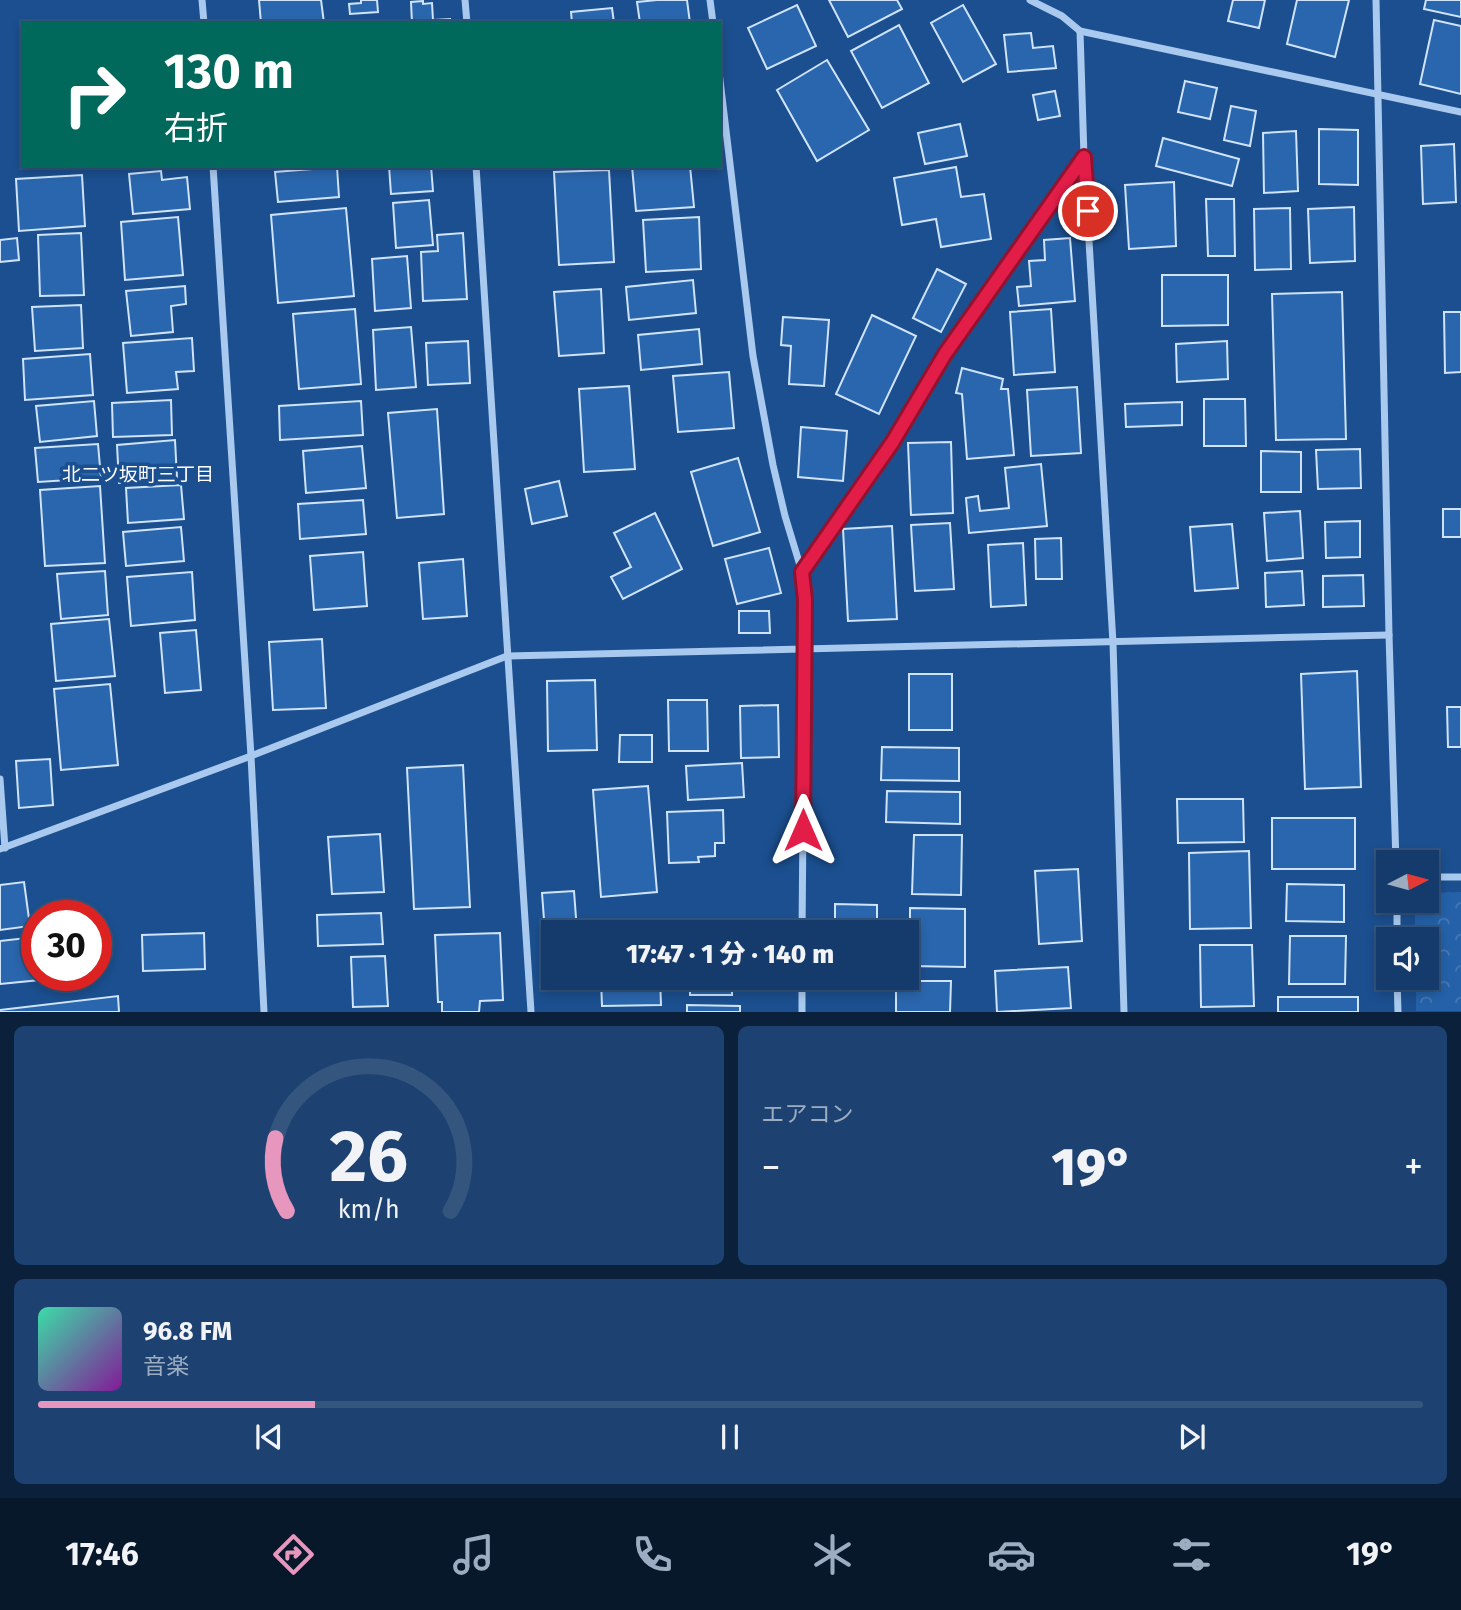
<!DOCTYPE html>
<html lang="ja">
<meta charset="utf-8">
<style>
body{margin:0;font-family:"Fira Sans","Noto Sans JP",sans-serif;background:#1d4271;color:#f1f3f6;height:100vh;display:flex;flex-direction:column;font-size:26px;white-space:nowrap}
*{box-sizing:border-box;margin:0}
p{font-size:23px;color:#9dadc1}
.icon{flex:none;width:38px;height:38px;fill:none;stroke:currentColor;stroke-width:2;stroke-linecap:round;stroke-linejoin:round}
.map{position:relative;height:1012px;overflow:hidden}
.drawer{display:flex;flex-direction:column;gap:14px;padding:14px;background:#0b203b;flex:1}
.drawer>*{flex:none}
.banner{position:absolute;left:21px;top:21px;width:700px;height:147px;border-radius:0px;box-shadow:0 4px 10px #0003,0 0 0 2px #33557e;background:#00695c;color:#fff;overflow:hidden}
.needle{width:46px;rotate:84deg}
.buttons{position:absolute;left:1376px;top:850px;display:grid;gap:14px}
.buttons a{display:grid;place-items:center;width:63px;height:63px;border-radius:0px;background:#143b6b;box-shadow:0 4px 10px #0003,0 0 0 2px #33557e;font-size:35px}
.speed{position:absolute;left:21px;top:900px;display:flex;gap:14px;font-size:35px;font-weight:700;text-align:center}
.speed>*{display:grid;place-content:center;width:91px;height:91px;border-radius:50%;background:#143b6b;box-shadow:0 4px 10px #0003,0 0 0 2px #33557e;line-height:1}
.speed .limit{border:10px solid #d22;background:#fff;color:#111}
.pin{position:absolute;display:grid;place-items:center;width:60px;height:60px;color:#fff;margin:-30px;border:4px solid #fff;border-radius:50%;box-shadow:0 2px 7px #0007}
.me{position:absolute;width:77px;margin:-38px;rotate:0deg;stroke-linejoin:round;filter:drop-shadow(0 0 5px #0008)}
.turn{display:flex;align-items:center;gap:24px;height:147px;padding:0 28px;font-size:32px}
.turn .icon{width:91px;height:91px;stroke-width:2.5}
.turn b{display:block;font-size:49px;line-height:60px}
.big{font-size:52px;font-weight:800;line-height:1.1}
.drawer .card{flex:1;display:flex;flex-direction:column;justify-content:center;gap:10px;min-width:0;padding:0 24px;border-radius:10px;background:#1d4271}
.drawer .dial{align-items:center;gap:0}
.dial svg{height:182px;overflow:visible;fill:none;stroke:#33557e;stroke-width:7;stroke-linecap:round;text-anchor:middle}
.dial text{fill:#f1f3f6;stroke:none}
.song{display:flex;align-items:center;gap:21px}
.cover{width:84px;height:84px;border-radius:10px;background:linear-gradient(135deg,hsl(160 70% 55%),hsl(290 70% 35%))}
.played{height:7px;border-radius:4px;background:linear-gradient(90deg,#e797bd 20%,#33557e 20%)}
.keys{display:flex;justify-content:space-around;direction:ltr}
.heat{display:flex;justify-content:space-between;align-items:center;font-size:38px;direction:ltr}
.drawer .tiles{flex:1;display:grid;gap:14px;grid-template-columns:1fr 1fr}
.card:last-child{grid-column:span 2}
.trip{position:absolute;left:541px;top:920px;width:378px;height:70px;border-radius:0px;background:#143b6b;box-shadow:0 4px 10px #0003,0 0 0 2px #33557e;font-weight:800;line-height:70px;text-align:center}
.tabs{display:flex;height:112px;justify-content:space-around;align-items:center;background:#08182b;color:#9dadc1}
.tabs .icon{width:49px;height:49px}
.tabs .current{color:#e797bd}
.tabs b{font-size:32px;color:#f1f3f6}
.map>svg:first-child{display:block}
.forest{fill:url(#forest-crowns)}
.building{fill:#2a66ad;stroke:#cfe3fa;stroke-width:2}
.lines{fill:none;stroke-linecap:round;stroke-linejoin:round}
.street{stroke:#a9c9ee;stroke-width:7}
.route-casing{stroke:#92132f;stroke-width:18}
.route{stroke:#e11d48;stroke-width:12}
.labels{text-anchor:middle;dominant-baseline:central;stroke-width:7;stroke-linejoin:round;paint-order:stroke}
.neighbourhood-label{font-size:19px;fill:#fff;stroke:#1b4f8f}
</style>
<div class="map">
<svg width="1461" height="1012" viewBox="0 0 1461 1012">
<defs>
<pattern id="forest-crowns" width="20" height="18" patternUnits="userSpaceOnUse" patternTransform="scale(1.75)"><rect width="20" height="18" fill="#2461a8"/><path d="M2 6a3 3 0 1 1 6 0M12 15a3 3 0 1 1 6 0" fill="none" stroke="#4579b5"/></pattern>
</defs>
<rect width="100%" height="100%" fill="#1b4f8f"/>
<polygon class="forest" points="1461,892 1461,1011 1416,1011 1416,978 1426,978 1426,940 1415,940 1415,903 1426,901 1426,893"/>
<g class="building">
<polygon points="259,0 321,0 324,23 261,23"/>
<polygon points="361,0 377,0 378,12 350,14 349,4 361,3"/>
<polygon points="657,0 687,0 690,23 640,23 637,2"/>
<polygon points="829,0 897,0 902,9 848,37"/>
<polygon points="1233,0 1265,0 1259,28 1228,21"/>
<polygon points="1297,0 1349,0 1335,57 1287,44"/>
<polygon points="1426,0 1461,0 1461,17 1424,9"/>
<polygon points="423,1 423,4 432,3 433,20 450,19 450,23 412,23 411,2"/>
<polygon points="797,5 816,46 767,69 748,28"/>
<polygon points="963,5 996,64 963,82 931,23"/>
<polygon points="612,8 614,23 572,23 571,12"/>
<polygon points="1434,20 1461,26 1461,94 1420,84"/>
<polygon points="899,25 929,83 882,108 851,51"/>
<polygon points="1031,33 1033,48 1053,46 1056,68 1008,72 1004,35"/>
<polygon points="827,60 869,130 817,161 777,90"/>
<polygon points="1185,81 1217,88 1210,119 1178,112"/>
<polygon points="1055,91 1060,116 1038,120 1033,95"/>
<polygon points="1231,106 1256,111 1250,146 1224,140"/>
<polygon points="960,124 967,156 925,164 918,133"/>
<polygon points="1319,129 1358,130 1358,185 1319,184"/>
<polygon points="1296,131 1298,191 1264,193 1263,133"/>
<polygon points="1163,138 1239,159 1232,186 1156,166"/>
<polygon points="1454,144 1456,202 1423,204 1421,146"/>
<polygon points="389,166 431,166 433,191 391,194"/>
<polygon points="632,166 690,166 694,207 636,211"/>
<polygon points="337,167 339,197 278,202 275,172"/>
<polygon points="956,167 961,197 984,194 991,239 941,247 936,219 902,225 894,178"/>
<polygon points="609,170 614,262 559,265 554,172"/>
<polygon points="161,171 162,180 187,177 190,209 133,214 129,174"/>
<polygon points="82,175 85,226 19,231 16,179"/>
<polygon points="1174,182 1176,246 1129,249 1125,185"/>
<polygon points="1206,199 1234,199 1235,256 1208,256"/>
<polygon points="429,200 433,245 396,248 393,203"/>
<polygon points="1354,207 1355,261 1310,263 1308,209"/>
<polygon points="346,208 354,296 278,303 271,215"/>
<polygon points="1290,208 1291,269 1255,270 1254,209"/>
<polygon points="178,217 183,275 125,280 121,222"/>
<polygon points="699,217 701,269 646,272 643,220"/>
<polygon points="81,233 84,295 40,296 38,235"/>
<polygon points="463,233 467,299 423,301 421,252 438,251 437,235"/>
<polygon points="17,238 19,260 0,262 0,240"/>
<polygon points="1070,238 1075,301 1019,306 1017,287 1031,286 1029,261 1045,260 1044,240"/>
<polygon points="407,256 411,308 375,311 372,259"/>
<polygon points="937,269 966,284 941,332 913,318"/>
<polygon points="1162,275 1228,275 1228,325 1162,326"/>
<polygon points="693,280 696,313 629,320 626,287"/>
<polygon points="185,286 186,304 171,306 173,332 131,336 126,291"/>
<polygon points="601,289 604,353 559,356 554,292"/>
<polygon points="1342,292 1346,439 1276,440 1272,294"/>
<polygon points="81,305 83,348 35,351 32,307"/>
<polygon points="355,309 361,384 299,389 293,314"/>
<polygon points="1051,309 1055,372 1014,375 1010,312"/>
<polygon points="1444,312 1461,312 1461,372 1445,373"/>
<polygon points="872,315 916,336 879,414 836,394"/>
<polygon points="783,317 829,320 824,386 789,384 791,346 781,345"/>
<polygon points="411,327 416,387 376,390 373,330"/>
<polygon points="699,329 702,364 641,370 638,335"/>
<polygon points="192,338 194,371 176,372 178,389 127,393 123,343"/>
<polygon points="468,341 470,383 428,385 426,343"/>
<polygon points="1227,341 1228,379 1177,382 1176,344"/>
<polygon points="90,354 93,395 25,400 23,359"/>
<polygon points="962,368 1003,379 1001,389 1008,389 1014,455 967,459 962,394 956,393"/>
<polygon points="729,372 734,428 678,432 673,376"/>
<polygon points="629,386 635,469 584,472 579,389"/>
<polygon points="1077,387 1081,453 1031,456 1027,390"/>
<polygon points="1204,399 1245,399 1246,446 1204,446"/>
<polygon points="171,400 172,435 113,437 112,403"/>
<polygon points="94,401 97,436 40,442 36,406"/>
<polygon points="361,401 363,435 280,440 279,406"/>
<polygon points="1182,402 1182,425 1126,427 1125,404"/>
<polygon points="437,409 444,514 397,518 388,413"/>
<polygon points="801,427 847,431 843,481 798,477"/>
<polygon points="175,440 177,478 119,483 117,445"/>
<polygon points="951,442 953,513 911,515 908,443"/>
<polygon points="98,444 101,478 38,482 35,448"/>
<polygon points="362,446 366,488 306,493 303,451"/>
<polygon points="1360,449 1361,488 1318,489 1316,450"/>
<polygon points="1261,451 1301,452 1301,492 1261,492"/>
<polygon points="738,458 760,532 713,546 691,472"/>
<polygon points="1041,464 1047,526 969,533 966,498 978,496 980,511 1009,508 1005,468"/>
<polygon points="559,481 567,516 532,524 525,489"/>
<polygon points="181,485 184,519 128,523 126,488"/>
<polygon points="100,486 105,563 45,566 40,490"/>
<polygon points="363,500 366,534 300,539 298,504"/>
<rect x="1443" y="509" width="18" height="28"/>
<polygon points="1300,511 1303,558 1267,561 1264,513"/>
<polygon points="655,513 682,569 623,599 611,577 631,567 614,533"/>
<polygon points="1360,521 1360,557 1326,558 1325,522"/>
<polygon points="950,523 954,589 915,591 911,525"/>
<polygon points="1232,524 1238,588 1195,591 1190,527"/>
<polygon points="892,526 897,619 848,621 843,529"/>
<polygon points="181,527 184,561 126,566 123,532"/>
<polygon points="1061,538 1062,579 1036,579 1035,539"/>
<polygon points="1023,543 1026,605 991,607 988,545"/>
<polygon points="769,548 781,593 737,604 725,559"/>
<polygon points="363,552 367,606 314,610 310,556"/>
<polygon points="463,559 467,616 423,619 419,563"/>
<polygon points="105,571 108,615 61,619 57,574"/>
<polygon points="1302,571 1304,605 1266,607 1265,573"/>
<polygon points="192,572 195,620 131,626 127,577"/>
<polygon points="1363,575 1364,606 1323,607 1323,576"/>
<polygon points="739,611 769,611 770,633 739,633"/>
<polygon points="109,619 115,676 56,681 51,624"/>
<polygon points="196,630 201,690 165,693 160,633"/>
<polygon points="322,639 326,708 273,710 269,642"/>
<polygon points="1357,671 1361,787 1305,789 1301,674"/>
<rect x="909" y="674" width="43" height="56"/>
<polygon points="595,680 597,750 548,751 547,681"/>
<polygon points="110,684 118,765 61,770 54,689"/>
<polygon points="668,700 707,700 708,751 669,751"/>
<polygon points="778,705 779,757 741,758 740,706"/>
<polygon points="1447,707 1461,707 1461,747 1448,747"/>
<polygon points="620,735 652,735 652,762 619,762"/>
<polygon points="882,747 959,748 959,781 881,780"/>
<polygon points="50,759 53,805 19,808 16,761"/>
<polygon points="742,763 744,797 688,800 686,766"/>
<polygon points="463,765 470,907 414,909 407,768"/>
<polygon points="648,786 657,892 601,897 593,790"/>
<polygon points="887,791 960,792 960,824 886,822"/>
<polygon points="1177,799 1243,799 1244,842 1178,843"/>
<polygon points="723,810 724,843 715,843 715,856 698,857 699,862 669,863 667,812"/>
<rect x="1272" y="818" width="83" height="51"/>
<polygon points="380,834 384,892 332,894 328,837"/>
<polygon points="914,835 962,835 961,895 912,894"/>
<polygon points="1249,851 1251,928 1190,929 1189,853"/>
<polygon points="1078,869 1082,941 1039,944 1035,871"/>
<polygon points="24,882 30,926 0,930 0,885"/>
<polygon points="1287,884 1344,885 1344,922 1286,921"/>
<polygon points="574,891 577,931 545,933 542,893"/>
<polygon points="835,904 877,905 877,933 835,933"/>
<polygon points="910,908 965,909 965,967 910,966"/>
<polygon points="381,913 383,944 318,946 317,915"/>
<polygon points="204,933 205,969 143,971 142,935"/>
<polygon points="500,933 503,1000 480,1001 479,1012 442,1012 442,1002 438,1002 435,935"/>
<polygon points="1290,936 1346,936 1345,984 1289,984"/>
<polygon points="35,937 37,975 39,975 40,980 0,984 0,941"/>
<polygon points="1200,945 1252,945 1254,1006 1201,1007"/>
<polygon points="385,956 388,1006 353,1007 351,957"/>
<polygon points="1068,967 1071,1008 997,1012 995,971"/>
<polygon points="623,978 660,978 661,1005 602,1006 601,980"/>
<rect x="690" y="978" width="42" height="17"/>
<polygon points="896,981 951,981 950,1012 896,1012"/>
<polygon points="118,996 119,1012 0,1012 0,1010"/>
<rect x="1278" y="997" width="80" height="15"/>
<polygon points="687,1005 740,1006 740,1012 687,1012"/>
</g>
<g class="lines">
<g class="street">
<polyline points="202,0 204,23"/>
<polyline points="465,0 467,23"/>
<polyline points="710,0 713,23"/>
<polyline points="1030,0 1062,16 1080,31 1461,112"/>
<polyline points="1376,0 1389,635 1396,863"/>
<polyline points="1080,31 1084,157 1113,643 1124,1012"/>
<polyline points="719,72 753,356 773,465 785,516 802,572 805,600 802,933"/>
<polyline points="213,166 251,756 264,1012"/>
<polyline points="476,166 531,1012"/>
<polyline points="802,572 892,443 945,354 1084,157"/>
<polyline points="0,779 5,848"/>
<polyline points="0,849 251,756 507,656 1389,635"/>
<polyline points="1426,877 1461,877"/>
<polyline points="1397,901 1397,940"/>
<polyline points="1397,978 1398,1012"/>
<polyline points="802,1012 802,978"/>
</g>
</g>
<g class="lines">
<defs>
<polyline id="route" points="803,830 805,600 802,572 892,443 945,354 1084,157 1088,211"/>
</defs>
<use href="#route" class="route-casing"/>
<use href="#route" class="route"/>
</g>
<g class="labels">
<g class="neighbourhood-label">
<text x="138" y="474">北二ツ坂町三丁目</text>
</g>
</g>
</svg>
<div class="buttons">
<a><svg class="needle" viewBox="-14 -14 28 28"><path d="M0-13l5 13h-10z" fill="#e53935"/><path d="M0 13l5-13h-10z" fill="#9dadc1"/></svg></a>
<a><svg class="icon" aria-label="sound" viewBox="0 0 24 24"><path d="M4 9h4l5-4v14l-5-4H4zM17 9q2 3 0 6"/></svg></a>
</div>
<div class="speed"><div class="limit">30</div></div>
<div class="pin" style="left:1088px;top:211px;background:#d93025"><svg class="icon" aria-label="arrive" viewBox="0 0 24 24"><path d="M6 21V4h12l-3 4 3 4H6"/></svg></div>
<svg class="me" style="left:803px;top:830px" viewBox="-20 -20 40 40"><path d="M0-17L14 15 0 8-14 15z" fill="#e11d48" stroke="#fff" stroke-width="4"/></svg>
<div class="trip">17:47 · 1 分 · 140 m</div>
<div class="banner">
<div class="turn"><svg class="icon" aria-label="right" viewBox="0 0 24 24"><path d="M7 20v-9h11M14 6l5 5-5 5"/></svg><div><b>130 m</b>右折</div></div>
</div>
</div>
<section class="drawer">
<div class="tiles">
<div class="card dial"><svg viewBox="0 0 100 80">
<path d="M14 69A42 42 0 1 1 86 69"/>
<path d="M14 69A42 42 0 0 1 9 37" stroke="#e797bd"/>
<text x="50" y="56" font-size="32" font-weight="700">26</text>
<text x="50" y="72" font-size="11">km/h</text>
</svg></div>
<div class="card"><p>エアコン</p>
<div class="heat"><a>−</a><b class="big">19°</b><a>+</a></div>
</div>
<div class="card">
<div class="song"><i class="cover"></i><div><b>96.8 FM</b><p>音楽</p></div></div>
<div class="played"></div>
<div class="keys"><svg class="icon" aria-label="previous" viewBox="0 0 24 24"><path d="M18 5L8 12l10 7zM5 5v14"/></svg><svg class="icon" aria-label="pause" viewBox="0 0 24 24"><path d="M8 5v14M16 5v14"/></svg><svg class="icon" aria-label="next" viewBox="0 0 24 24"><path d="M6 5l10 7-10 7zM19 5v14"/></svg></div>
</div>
</div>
</section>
<nav class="tabs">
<b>17:46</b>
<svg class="icon current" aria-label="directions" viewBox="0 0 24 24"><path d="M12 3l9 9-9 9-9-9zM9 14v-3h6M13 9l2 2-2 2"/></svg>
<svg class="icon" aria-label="music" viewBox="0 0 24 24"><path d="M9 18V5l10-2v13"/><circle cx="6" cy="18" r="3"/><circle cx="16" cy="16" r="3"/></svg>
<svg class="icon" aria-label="phone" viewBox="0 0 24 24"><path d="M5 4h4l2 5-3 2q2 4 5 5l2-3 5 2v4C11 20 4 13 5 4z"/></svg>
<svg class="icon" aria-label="climate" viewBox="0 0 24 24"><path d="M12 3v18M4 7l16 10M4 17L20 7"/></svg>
<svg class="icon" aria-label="car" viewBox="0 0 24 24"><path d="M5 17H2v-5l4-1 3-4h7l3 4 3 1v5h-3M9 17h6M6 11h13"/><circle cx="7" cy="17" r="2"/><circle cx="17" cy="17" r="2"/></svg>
<svg class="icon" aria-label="filters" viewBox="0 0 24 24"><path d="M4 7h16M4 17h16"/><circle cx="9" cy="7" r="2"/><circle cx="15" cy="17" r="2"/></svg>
<b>19°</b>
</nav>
